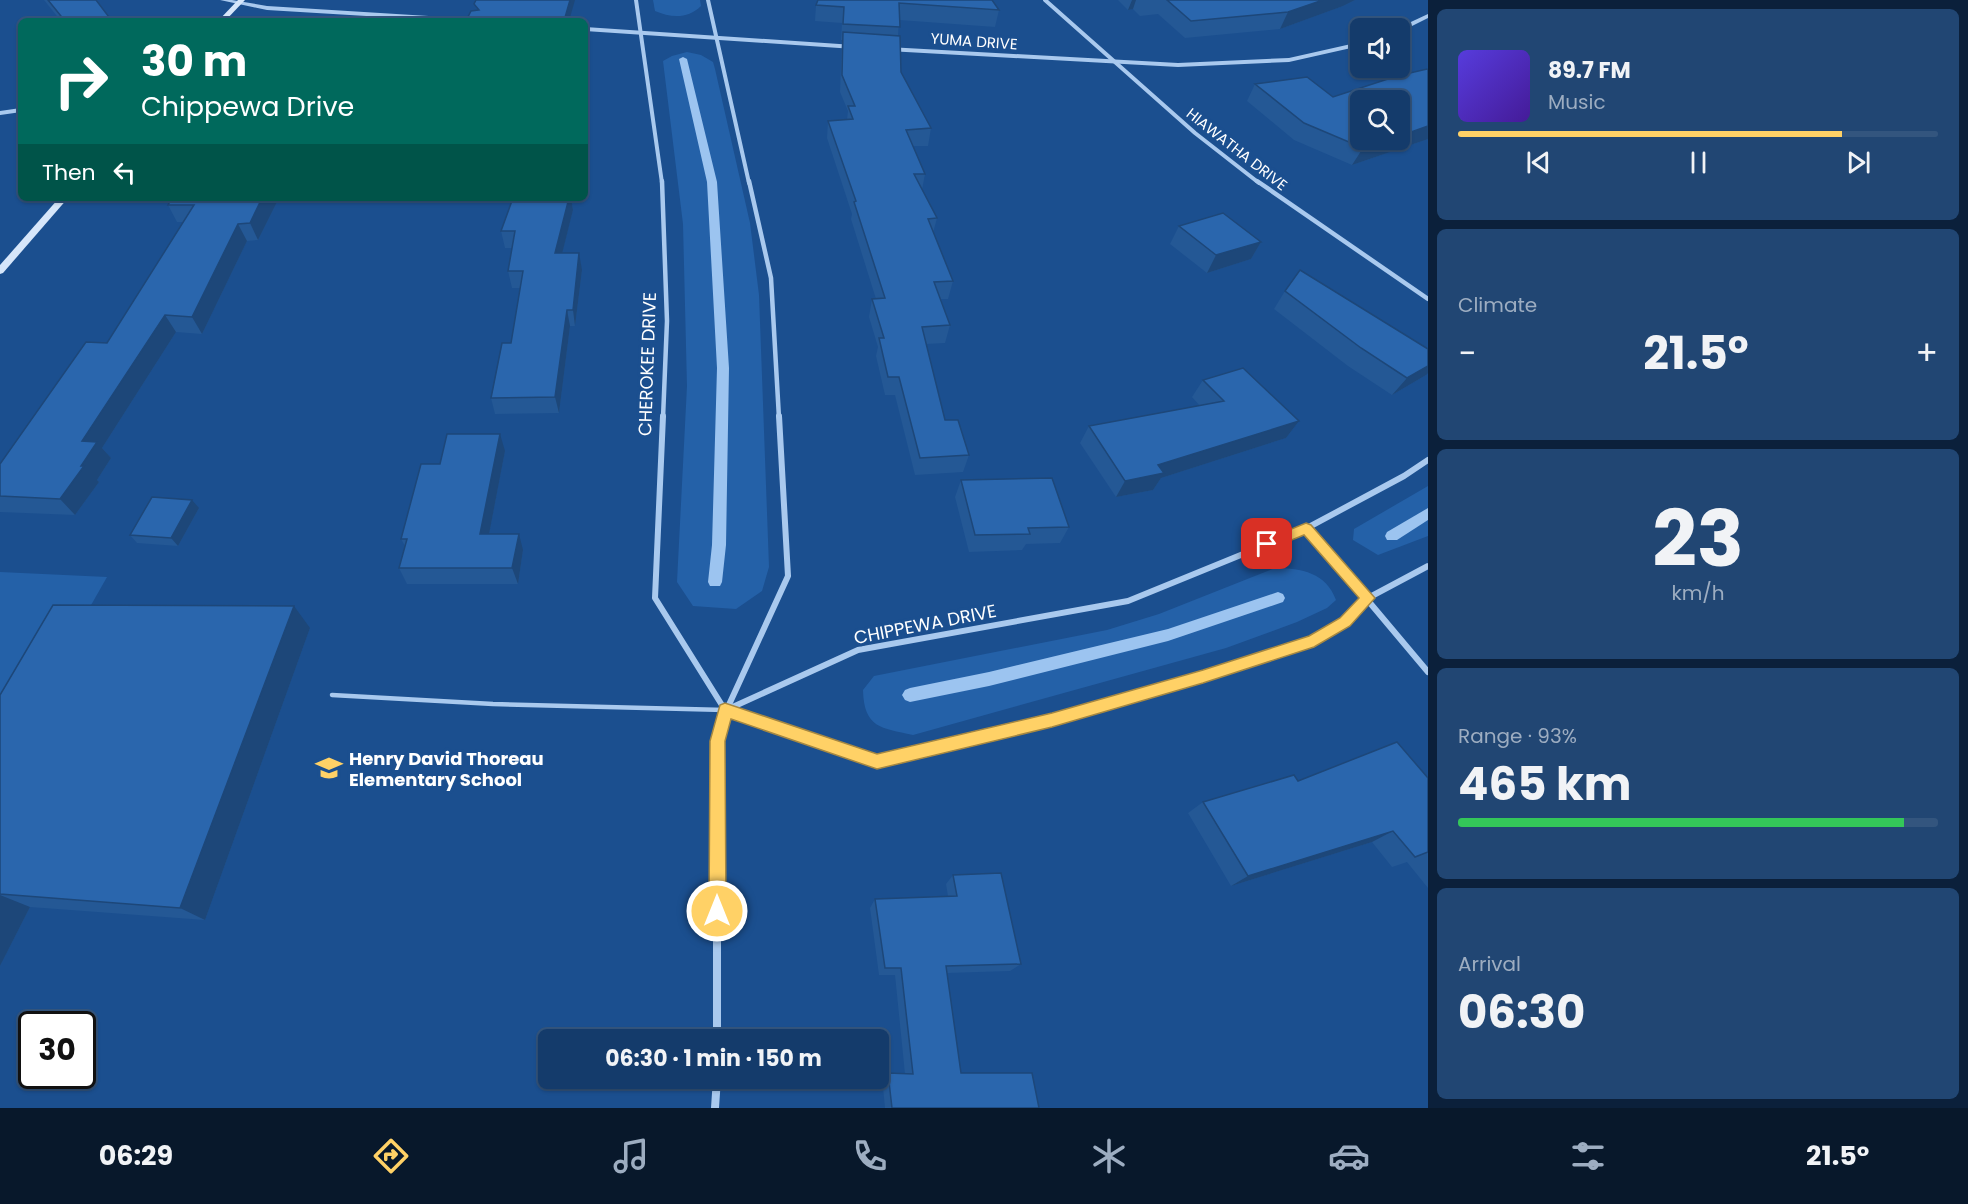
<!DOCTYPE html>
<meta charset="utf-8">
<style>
body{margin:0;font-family:Poppins,sans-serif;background:#214673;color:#f1f3f6;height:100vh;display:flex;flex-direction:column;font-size:22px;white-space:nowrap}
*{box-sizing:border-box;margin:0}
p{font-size:20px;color:#9dadc1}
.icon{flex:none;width:33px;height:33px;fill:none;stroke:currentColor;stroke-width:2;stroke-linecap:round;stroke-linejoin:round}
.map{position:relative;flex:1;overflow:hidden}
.drawer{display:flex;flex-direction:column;gap:9px;padding:9px;background:#0b203b;width:540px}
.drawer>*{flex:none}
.hud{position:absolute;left:18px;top:18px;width:570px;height:183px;border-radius:9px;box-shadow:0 2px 4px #0004,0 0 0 2px #33557e;background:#00695c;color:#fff;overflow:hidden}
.buttons{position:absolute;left:1350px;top:18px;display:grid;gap:12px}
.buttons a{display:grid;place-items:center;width:60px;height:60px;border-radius:9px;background:#143b6b;box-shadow:0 2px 4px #0004,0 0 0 2px #33557e;font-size:30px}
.speed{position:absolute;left:18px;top:1011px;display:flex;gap:12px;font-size:30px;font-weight:700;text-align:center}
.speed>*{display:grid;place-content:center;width:78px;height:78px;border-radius:50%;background:#143b6b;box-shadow:0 2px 4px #0004,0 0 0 2px #33557e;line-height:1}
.speed .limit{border:3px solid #111;border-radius:9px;background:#fff;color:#111}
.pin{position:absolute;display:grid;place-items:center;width:51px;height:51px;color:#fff;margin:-26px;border-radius:12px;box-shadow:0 3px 9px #0006}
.me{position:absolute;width:66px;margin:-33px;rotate:0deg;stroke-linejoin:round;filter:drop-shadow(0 0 4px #0008)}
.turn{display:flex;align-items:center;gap:21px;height:126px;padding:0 24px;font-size:27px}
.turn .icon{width:78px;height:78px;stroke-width:2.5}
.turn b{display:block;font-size:42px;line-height:51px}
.then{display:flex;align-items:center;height:57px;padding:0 24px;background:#0003;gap:12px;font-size:22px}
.big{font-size:45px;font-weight:700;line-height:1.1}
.drawer .card{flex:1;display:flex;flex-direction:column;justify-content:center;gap:9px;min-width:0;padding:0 21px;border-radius:9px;background:#214673}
.drawer .dial{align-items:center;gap:0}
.dial b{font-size:78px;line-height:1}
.song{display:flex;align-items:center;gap:18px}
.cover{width:72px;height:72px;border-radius:9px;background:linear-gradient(135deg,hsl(250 70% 55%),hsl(260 70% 35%))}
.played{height:6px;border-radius:3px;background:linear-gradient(90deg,#ffd166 80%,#33557e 80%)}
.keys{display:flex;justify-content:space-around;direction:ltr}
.heat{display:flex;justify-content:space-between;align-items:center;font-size:33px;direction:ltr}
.charge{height:9px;border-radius:4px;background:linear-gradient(90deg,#34c759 93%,#33557e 0)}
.trip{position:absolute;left:538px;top:1029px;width:351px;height:60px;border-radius:9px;background:#143b6b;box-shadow:0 2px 4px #0004,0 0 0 2px #33557e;font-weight:700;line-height:60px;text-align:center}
.tabs{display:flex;height:96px;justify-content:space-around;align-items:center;background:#08182b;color:#9dadc1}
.tabs .icon{width:42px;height:42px}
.tabs .on{color:#ffd166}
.tabs b{font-size:27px;color:#f1f3f6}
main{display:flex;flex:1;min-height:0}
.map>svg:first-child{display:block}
.green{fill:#2461a8}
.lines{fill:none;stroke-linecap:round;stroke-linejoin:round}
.stream{fill:#9cc4f0;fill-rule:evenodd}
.service{stroke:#a9c9ee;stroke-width:4.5}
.minor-far3{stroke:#a9c9ee;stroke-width:4}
.minor-far2{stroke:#a9c9ee;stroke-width:4.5}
.minor-far1{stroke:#a9c9ee;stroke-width:6}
.minor{stroke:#a9c9ee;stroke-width:8}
.tertiary{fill:#a9c9ee;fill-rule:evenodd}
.secondary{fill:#d6e6fa;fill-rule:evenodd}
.wall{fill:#245895}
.shaded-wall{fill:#1d4779}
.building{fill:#2a66ad;stroke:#1d4779;stroke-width:1.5}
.route{fill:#ffd166;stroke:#a68842;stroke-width:1.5}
.labels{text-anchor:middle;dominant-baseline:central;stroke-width:6;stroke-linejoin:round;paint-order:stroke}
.far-street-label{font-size:15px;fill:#fff;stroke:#1b4f8f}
.street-label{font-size:18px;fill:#fff;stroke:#1b4f8f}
.poi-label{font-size:18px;font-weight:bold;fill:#fff;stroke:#1b4f8f;text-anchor:start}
</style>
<main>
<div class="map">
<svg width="1428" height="1108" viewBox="0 0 1428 1108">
<rect width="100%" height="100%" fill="#1b4f8f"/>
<g class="green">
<path d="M653,0H700L701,6C688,19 671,18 655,11Z"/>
<polygon points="687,52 701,55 713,62 715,69 750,223 759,295 769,567 762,591 736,609 693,606 677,582 687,386 683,224 663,61 672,56"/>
<polygon points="1428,486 1428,536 1378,555 1353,540 1354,529"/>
<path d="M1275,568C1302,568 1326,573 1336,600L1327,608L1297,622L1226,648L913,735C881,728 864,728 863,690L874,676L1107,630L1159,614Z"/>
<polygon points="0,572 107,577 28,716 0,732"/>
</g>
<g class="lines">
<g class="stream">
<polygon points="683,57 687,59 717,182 729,368 726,545 722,582 720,586 710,586 708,582 712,545 717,368 707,182 679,59"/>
<polygon points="1428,508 1428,520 1397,540 1387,540 1385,536 1387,532"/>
<polygon points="1278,592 1283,594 1285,598 1283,602 1168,641 989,686 910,702 905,700 902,695 905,690 910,688 989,672 1168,629"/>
</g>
<polyline class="service" points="332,695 493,704 725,710"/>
<g class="minor-far3">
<polyline points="636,0 662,183"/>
<polyline points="708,0 749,183"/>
<polyline points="1045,0 1195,133 1259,183"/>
<polyline points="0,113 21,110"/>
</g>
<g class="minor-far2">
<polyline points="662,181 667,321 663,418"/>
<polyline points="749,181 771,278 779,418"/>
<polyline points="1257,181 1428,299"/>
</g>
<g class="minor-far1">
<polyline points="663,416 655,598 725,710"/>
<polyline points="1307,528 1428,672"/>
<polyline points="726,710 858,650 1128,601 1307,528 1404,476 1428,460"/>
<polyline points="726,710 754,720"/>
<polyline points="722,720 788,576 779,416"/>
<polyline points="1053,720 1203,677 1314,641 1345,622 1368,598 1428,566"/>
</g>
<g class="minor">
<polyline points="750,718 877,762 1058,718"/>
<polyline points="717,1040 717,741 723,718"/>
<polyline points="715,1108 717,1078"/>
</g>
<g class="tertiary">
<polygon points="220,0 232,0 267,6 477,19 480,21 449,21 267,10"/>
<polygon points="1428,14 1428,18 1400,32 1398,28"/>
<polygon points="585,27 854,45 857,47 854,49 585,31"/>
<polygon points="1360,42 1360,46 1289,62 1178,67 888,51 885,49 888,47 1178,63 1289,58"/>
</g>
<g class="secondary">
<polygon points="238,0 245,0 225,21 218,21"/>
<polygon points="59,198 68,198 3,273 0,274 0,265"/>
</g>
</g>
<g class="wall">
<polygon points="44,0 96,0 112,21 61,21"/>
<polygon points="992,0 999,10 995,27 899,20 898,36 901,72 931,128 928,146 913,146 925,174 922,190 937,218 933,233 953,281 948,299 941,299 950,325 945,343 926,344 945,420 969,455 963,472 915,475 895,395 885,395 876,356 878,347 869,317 872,299 876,299 851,219 852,214 827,138 828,121 847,119 848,111 840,92 842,40 841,40 842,23 815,21 816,5"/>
<polygon points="1118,0 1355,0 1343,6 1280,29 1185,38 1158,14 1140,16 1133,9 1128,10"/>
<polygon points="1428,70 1428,139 1352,165 1294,140 1247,101 1255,84 1333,97"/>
<polygon points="172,198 275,198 277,202 258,240 247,241 202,334 176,332 102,448 111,458 97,480 99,482 75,515 0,512 0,464 107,343 183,222 177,222 168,205"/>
<polygon points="513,198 571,198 573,210 562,253 582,270 575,326 570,326 559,413 495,414 491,398 511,343 521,288 512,288 508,271 512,248 505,248 501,231"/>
<polygon points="1179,226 1261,242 1251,259 1207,273 1170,244"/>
<polygon points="1285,291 1426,375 1392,395 1348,366 1274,309"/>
<polygon points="1203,380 1299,421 1286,438 1161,478 1153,490 1116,497 1080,443 1089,426 1200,406 1192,397"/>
<polygon points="505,451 489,534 523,550 518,584 407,584 399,568 405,546 401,539 440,464"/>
<polygon points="961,480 1069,527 1060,543 1026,544 1022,550 969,552 955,497"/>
<polygon points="199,508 178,546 137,543 130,535"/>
<polygon points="310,628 205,920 30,907 0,966 0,695"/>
<polygon points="1428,778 1428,888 1407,862 1392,867 1372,842 1231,886 1188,813 1203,802 1298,781"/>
<polygon points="953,875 1021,964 1010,971 947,973 961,1073 1039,1108 885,1108 882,1077 888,1073 905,1074 895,975 879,975 870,908 875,899 948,896 946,884"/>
</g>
<g class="shaded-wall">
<polygon points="570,0 575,0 569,21 564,21"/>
<polygon points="1132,0 1136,0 1133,9 1128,10"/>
<polygon points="1323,0 1355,0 1343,6 1280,29 1288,12"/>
<polygon points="1428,126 1428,139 1352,165 1363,148 1388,140 1400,140 1400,136"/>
<polygon points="262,198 275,198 277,202 258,240 250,223"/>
<polygon points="569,198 571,198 573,210 558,270 555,253"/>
<polygon points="238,224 247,241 202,334 192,317"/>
<polygon points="1261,242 1251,259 1207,273 1216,255"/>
<polygon points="579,253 582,270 575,326 573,310"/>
<polygon points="567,310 570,326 559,413 555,397"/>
<polygon points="165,315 176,332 102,448 111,458 97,480 99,482 75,515 60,499 81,466 82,441"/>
<polygon points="1428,366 1428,373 1426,375 1392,395 1407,378"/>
<polygon points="1299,421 1286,438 1161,478 1153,490 1116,497 1125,481 1158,465"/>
<polygon points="500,434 505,451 486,550 480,534"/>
<polygon points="192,500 199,508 178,546 171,538"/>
<polygon points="519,534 523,550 518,584 512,568"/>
<polygon points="294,606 310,628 205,920 180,908"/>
<polygon points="1393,831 1372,842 1231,886 1248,876"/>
<polygon points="0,895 30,907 0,966"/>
</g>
<g class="building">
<polygon points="48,0 96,0 112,21 65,21"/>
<polygon points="476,0 570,0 564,21 466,21 471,11 479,10 474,4"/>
<polygon points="818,0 992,0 999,10 899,3 900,27 843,24 844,7 816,5"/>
<polygon points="1167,0 1323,0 1288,12 1191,21"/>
<polygon points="843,32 900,36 901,72 931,128 906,130 925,174 914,174 937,218 928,219 953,281 934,282 950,325 922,327 945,420 958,420 969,455 920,458 899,377 888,377 879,338 884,338 872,299 885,298 854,202 856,201 828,121 853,119 848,106 855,106 842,75"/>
<polygon points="1427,69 1428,70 1428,126 1400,136 1400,100 1360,100 1360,140 1388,140 1363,148 1304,123 1255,84 1307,77 1333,97 1397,76"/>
<polygon points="172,198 262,198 250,223 238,224 192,317 165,315 82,441 97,442 81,466 84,466 60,499 0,496 0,464 86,342 107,343 194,205 168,205"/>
<polygon points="513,198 569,198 555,253 579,253 573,310 567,310 555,397 491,398 502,343 511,343 523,271 508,271 515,231 501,231"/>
<polygon points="1223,213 1261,242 1216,255 1179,226"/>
<polygon points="1300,270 1428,349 1428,366 1407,378 1361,348 1285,291"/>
<polygon points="1243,368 1299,421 1158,465 1164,473 1125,481 1089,426 1224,401 1203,380"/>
<polygon points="447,434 500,434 480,534 519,534 512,568 399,568 407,539 401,539 421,464 440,464"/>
<polygon points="1052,478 1069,527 1028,528 1030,534 975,535 961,480"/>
<polygon points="152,497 192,500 171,538 130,535"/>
<polygon points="53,605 294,606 180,908 0,894 0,695"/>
<polygon points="1397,742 1428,778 1428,852 1415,857 1393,831 1248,876 1203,802 1294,775 1298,781"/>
<polygon points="1001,873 1021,964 946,966 961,1073 1032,1073 1039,1108 892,1108 888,1073 913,1074 901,968 885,968 875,899 957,896 953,875"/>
</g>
<polygon class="route" points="1306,523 1311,525 1375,598 1350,626 1314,647 1203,683 1052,727 877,769 731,719 725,741 726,911 724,918 717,920 711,918 709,911 710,741 720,705 725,703 877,754 1052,713 1203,670 1309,636 1340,618 1359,598 1304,535 1267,550 1260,544 1262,541"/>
<defs>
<symbol id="school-bare" viewBox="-9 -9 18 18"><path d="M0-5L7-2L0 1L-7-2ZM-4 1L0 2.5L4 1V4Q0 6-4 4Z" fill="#ffd166" stroke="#1b4f8f" stroke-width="2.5" paint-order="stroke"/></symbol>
</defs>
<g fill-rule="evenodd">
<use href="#school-bare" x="310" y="749" width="38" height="38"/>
</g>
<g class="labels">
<g class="far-street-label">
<text transform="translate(974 41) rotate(4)">YUMA DRIVE</text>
<text transform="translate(1237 149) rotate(38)">HIAWATHA DRIVE</text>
</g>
<g class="street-label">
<text transform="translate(647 364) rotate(-88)">CHEROKEE DRIVE</text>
<text transform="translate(925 624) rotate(-11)">CHIPPEWA DRIVE</text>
</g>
<g class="poi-label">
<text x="349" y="758">Henry David Thoreau<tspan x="349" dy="21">Elementary School</tspan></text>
</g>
</g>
</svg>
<div class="buttons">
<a><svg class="icon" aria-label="sound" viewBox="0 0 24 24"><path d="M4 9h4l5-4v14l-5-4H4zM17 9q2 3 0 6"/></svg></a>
<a><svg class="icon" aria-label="search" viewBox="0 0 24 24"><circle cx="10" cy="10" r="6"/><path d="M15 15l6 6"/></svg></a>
</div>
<div class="speed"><div class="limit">30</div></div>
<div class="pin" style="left:1267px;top:544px;background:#d93025"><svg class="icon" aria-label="arrive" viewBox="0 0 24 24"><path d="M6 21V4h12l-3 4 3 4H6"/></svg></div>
<svg class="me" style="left:717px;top:911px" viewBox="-20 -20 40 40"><circle r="17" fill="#ffd166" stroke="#fff" stroke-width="3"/><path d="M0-11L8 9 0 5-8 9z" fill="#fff"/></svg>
<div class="trip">06:30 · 1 min · 150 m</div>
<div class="hud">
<div class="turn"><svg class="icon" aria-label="right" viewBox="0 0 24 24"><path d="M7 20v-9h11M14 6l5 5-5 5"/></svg><div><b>30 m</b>Chippewa Drive</div></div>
<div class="then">Then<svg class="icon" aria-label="left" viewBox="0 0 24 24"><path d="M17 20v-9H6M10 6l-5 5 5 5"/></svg></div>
</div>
</div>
<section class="drawer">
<div class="card">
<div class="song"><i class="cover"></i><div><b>89.7 FM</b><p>Music</p></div></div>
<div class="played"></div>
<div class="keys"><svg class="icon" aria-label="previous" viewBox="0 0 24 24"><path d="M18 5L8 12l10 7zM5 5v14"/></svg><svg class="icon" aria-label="pause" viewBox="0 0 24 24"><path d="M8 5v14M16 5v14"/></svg><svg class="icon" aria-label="next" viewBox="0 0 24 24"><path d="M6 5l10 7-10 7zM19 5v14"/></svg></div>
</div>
<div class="card"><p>Climate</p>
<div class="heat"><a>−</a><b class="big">21.5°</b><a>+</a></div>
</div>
<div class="card dial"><b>23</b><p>km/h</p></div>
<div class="card"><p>Range · 93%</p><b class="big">465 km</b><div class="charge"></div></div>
<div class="card"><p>Arrival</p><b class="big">06:30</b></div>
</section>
</main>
<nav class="tabs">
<b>06:29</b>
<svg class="icon on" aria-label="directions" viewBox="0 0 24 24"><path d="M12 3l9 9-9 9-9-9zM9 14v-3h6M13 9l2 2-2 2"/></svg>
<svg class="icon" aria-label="music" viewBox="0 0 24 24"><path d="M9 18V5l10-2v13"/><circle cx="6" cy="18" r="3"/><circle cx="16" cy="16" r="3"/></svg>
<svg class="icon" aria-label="phone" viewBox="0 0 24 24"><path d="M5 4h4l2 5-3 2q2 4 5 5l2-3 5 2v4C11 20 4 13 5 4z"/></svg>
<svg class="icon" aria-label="climate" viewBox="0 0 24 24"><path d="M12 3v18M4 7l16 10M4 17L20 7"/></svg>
<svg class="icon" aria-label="car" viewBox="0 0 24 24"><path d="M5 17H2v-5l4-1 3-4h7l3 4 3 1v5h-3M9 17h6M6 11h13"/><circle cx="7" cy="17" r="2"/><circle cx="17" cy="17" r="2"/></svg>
<svg class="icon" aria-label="filters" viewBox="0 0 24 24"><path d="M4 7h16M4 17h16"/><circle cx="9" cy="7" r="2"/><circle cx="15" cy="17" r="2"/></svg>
<b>21.5°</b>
</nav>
